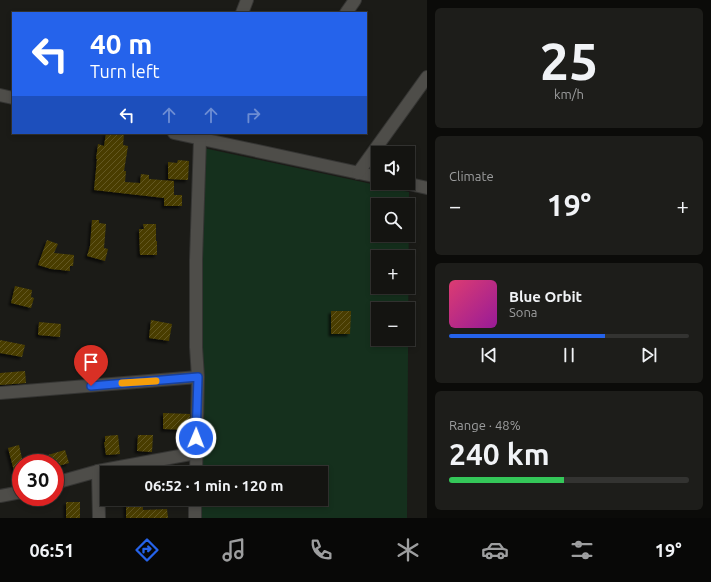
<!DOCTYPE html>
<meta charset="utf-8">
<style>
body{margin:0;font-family:Ubuntu,sans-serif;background:#1d1d1a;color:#f1f3f6;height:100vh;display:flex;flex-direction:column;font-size:15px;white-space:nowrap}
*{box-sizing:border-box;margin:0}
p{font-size:13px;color:#9d9e9f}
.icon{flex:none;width:22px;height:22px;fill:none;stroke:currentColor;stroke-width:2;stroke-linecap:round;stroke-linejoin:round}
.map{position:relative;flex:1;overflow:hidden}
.panel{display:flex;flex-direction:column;gap:8px;padding:8px;background:#0b0b09;width:284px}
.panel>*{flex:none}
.top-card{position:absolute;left:12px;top:12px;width:355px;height:122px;border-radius:0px;box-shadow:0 2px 6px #0003,0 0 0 1px #333331;background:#2563eb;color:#fff;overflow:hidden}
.controls{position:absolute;left:371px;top:146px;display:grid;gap:8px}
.controls a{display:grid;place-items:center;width:44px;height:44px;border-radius:0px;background:#141411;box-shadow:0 2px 6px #0003,0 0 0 1px #333331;font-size:20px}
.speed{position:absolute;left:12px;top:454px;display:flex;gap:8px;font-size:20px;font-weight:700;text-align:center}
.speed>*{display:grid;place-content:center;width:52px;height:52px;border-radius:50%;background:#141411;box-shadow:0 2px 6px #0003,0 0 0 1px #333331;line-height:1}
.speed .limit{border:6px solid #d22;background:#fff;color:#111}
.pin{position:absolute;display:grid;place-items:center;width:34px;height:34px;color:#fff;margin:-41px -17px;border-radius:50% 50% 50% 0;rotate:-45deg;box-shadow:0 0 4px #0007}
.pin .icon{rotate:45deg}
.me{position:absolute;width:44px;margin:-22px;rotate:1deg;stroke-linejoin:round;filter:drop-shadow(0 0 3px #0008)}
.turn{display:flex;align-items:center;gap:14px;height:84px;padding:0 12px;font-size:18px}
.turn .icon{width:52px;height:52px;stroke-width:2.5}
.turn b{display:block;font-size:28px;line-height:34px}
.lanes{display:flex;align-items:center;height:38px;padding:0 12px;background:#0003;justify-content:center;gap:20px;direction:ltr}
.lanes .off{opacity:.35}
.big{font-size:30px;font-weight:600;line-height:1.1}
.panel .card{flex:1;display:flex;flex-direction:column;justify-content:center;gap:6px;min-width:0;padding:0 14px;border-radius:6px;background:#1d1d1a}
.panel .dial{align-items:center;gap:0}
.dial b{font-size:52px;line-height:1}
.song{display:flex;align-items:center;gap:12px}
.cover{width:48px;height:48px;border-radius:6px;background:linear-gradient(135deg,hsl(340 70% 55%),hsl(300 70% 35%))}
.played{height:4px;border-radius:2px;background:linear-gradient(90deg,#2563eb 65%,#333331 65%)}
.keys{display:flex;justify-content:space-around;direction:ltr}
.heat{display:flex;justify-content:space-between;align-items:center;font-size:22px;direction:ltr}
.charge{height:6px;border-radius:3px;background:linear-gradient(90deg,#34c759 48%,#333331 0)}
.trip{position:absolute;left:100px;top:466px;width:228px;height:40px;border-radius:0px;background:#141411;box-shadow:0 2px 6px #0003,0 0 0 1px #333331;font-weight:600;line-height:40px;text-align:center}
.menu{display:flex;height:64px;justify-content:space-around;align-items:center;background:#080807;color:#9d9e9f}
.menu .icon{width:28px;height:28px}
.menu .selected{color:#2563eb}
.menu b{font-size:18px;color:#f1f3f6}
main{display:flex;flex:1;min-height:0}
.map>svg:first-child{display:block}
.green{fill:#15301d;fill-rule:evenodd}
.building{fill:url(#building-hatch);filter:url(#shadow)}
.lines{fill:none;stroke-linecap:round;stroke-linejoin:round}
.minor-casing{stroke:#353533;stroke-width:14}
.minor{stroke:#4e4d49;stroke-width:12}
.route-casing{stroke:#184099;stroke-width:10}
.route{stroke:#2563eb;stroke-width:7}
.slow{stroke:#f59e0b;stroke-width:7}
</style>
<main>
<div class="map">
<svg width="427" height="518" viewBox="0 0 427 518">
<defs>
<pattern id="building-hatch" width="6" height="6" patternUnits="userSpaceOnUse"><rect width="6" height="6" fill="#493e00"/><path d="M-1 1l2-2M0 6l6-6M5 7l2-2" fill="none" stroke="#635924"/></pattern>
<filter id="shadow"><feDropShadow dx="-2.5" dy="2.5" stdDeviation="1" flood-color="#0009"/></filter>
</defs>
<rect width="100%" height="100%" fill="#1b1b17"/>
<path class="green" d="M194,146L409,192L407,518H197V499H321V473H197ZM378,205H408V235H378ZM378,257H408V287H378ZM378,309H408V339H378Z"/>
<g class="building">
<polygon points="106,133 124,135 123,145 128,146 124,171 126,171 125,182 140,183 141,174 149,175 149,179 174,181 174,195 182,195 182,206 164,206 164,198 94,190 97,159 96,159 98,144 104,146"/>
<polygon points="178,160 189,161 188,180 168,179 168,162 177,163"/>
<polygon points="92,220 99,220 99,223 106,224 104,248 108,249 105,261 87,256 90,246"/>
<polygon points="143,224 156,224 156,241 157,241 157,255 140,255 139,229 144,229"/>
<polygon points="47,240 58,244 54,253 74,255 73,266 70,266 70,271 51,269 38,265"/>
<polygon points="15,286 32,290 31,297 34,298 31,308 11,303"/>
<polygon points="331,311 351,311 350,334 331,334"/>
<polygon points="151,320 172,324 169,341 149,338"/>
<polygon points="39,322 61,324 60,337 38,335"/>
<polygon points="0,340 25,345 22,357 0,353"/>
<polygon points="25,371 26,383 0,385 0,373"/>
<polygon points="163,413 190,414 189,430 163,429"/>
<polygon points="118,435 120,454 106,455 104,442 105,442 105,436"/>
<polygon points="138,435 153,435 152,452 137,451"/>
<polygon points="19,445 23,463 21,463 21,474 15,475 8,448"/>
<polygon points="65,450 69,463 55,467 55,463 43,463 41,457"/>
<polygon points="126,499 143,500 143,510 167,509 168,518 126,518"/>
<rect x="66" y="502" width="14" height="16"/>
</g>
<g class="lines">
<defs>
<g id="minor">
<polyline points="242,13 247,0"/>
<polyline points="346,13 355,0"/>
<polyline points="0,95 13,98"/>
<polyline points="174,133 378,177"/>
<polyline points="358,173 427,77"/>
<polyline points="405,183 427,188"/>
<polyline points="0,393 198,377"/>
<polyline points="196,473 198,377 196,347 196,260 200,139 202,133"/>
<polyline points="55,483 98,471"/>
<polyline points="0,496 21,492"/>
<polyline points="99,518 98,471 196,453"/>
<polyline points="195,518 195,499"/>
</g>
</defs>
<use href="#minor" class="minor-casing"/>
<use href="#minor" class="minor"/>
</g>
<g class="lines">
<defs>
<polyline id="route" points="91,386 198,377 196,438"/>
</defs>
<use href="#route" class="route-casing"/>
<use href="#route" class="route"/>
<polyline class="slow" points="122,383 156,381"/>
</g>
</svg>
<div class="controls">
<a><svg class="icon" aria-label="sound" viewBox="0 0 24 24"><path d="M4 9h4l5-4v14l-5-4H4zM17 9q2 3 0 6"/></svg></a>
<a><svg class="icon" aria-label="search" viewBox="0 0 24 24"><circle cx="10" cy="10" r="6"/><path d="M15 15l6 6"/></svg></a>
<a>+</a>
<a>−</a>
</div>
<div class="speed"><div class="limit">30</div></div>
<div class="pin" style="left:91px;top:386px;background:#d93025"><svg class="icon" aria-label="arrive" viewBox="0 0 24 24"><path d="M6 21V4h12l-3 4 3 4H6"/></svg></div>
<svg class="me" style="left:196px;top:438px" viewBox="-20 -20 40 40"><circle r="17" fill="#2563eb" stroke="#fff" stroke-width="3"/><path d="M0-11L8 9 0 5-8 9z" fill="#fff"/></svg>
<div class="trip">06:52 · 1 min · 120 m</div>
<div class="top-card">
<div class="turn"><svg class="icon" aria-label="left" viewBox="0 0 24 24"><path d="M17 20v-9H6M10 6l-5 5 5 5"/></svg><div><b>40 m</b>Turn left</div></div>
<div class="lanes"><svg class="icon" aria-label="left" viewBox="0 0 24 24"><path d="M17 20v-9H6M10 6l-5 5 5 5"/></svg><svg class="icon off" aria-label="ahead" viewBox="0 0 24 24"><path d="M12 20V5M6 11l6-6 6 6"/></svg><svg class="icon off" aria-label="ahead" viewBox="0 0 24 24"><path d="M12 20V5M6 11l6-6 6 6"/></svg><svg class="icon off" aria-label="right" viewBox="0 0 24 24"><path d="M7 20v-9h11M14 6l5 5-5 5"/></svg></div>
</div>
</div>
<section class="panel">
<div class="card dial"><b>25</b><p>km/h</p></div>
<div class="card"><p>Climate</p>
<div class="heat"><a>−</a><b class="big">19°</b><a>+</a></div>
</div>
<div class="card">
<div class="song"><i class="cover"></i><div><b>Blue Orbit</b><p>Sona</p></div></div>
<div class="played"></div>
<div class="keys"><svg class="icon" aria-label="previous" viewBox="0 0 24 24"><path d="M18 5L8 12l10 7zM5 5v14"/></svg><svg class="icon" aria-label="pause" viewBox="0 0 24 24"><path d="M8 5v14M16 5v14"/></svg><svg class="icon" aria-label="next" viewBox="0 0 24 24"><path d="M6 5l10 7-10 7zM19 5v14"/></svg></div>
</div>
<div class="card"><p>Range · 48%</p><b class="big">240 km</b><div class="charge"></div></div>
</section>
</main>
<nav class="menu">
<b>06:51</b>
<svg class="icon selected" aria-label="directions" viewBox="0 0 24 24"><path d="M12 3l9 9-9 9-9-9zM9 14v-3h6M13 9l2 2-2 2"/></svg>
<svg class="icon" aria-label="music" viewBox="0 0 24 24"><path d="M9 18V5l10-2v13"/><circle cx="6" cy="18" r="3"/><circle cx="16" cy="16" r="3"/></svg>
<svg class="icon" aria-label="phone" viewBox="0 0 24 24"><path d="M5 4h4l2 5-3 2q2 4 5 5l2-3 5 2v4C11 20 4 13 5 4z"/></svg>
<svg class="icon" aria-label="climate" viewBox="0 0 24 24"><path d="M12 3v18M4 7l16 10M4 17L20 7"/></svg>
<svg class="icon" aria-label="car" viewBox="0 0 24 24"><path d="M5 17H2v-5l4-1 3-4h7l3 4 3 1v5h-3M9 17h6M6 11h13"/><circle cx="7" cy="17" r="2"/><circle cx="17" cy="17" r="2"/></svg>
<svg class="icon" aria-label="filters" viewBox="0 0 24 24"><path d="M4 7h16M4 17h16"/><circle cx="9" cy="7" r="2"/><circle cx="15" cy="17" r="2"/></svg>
<b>19°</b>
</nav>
